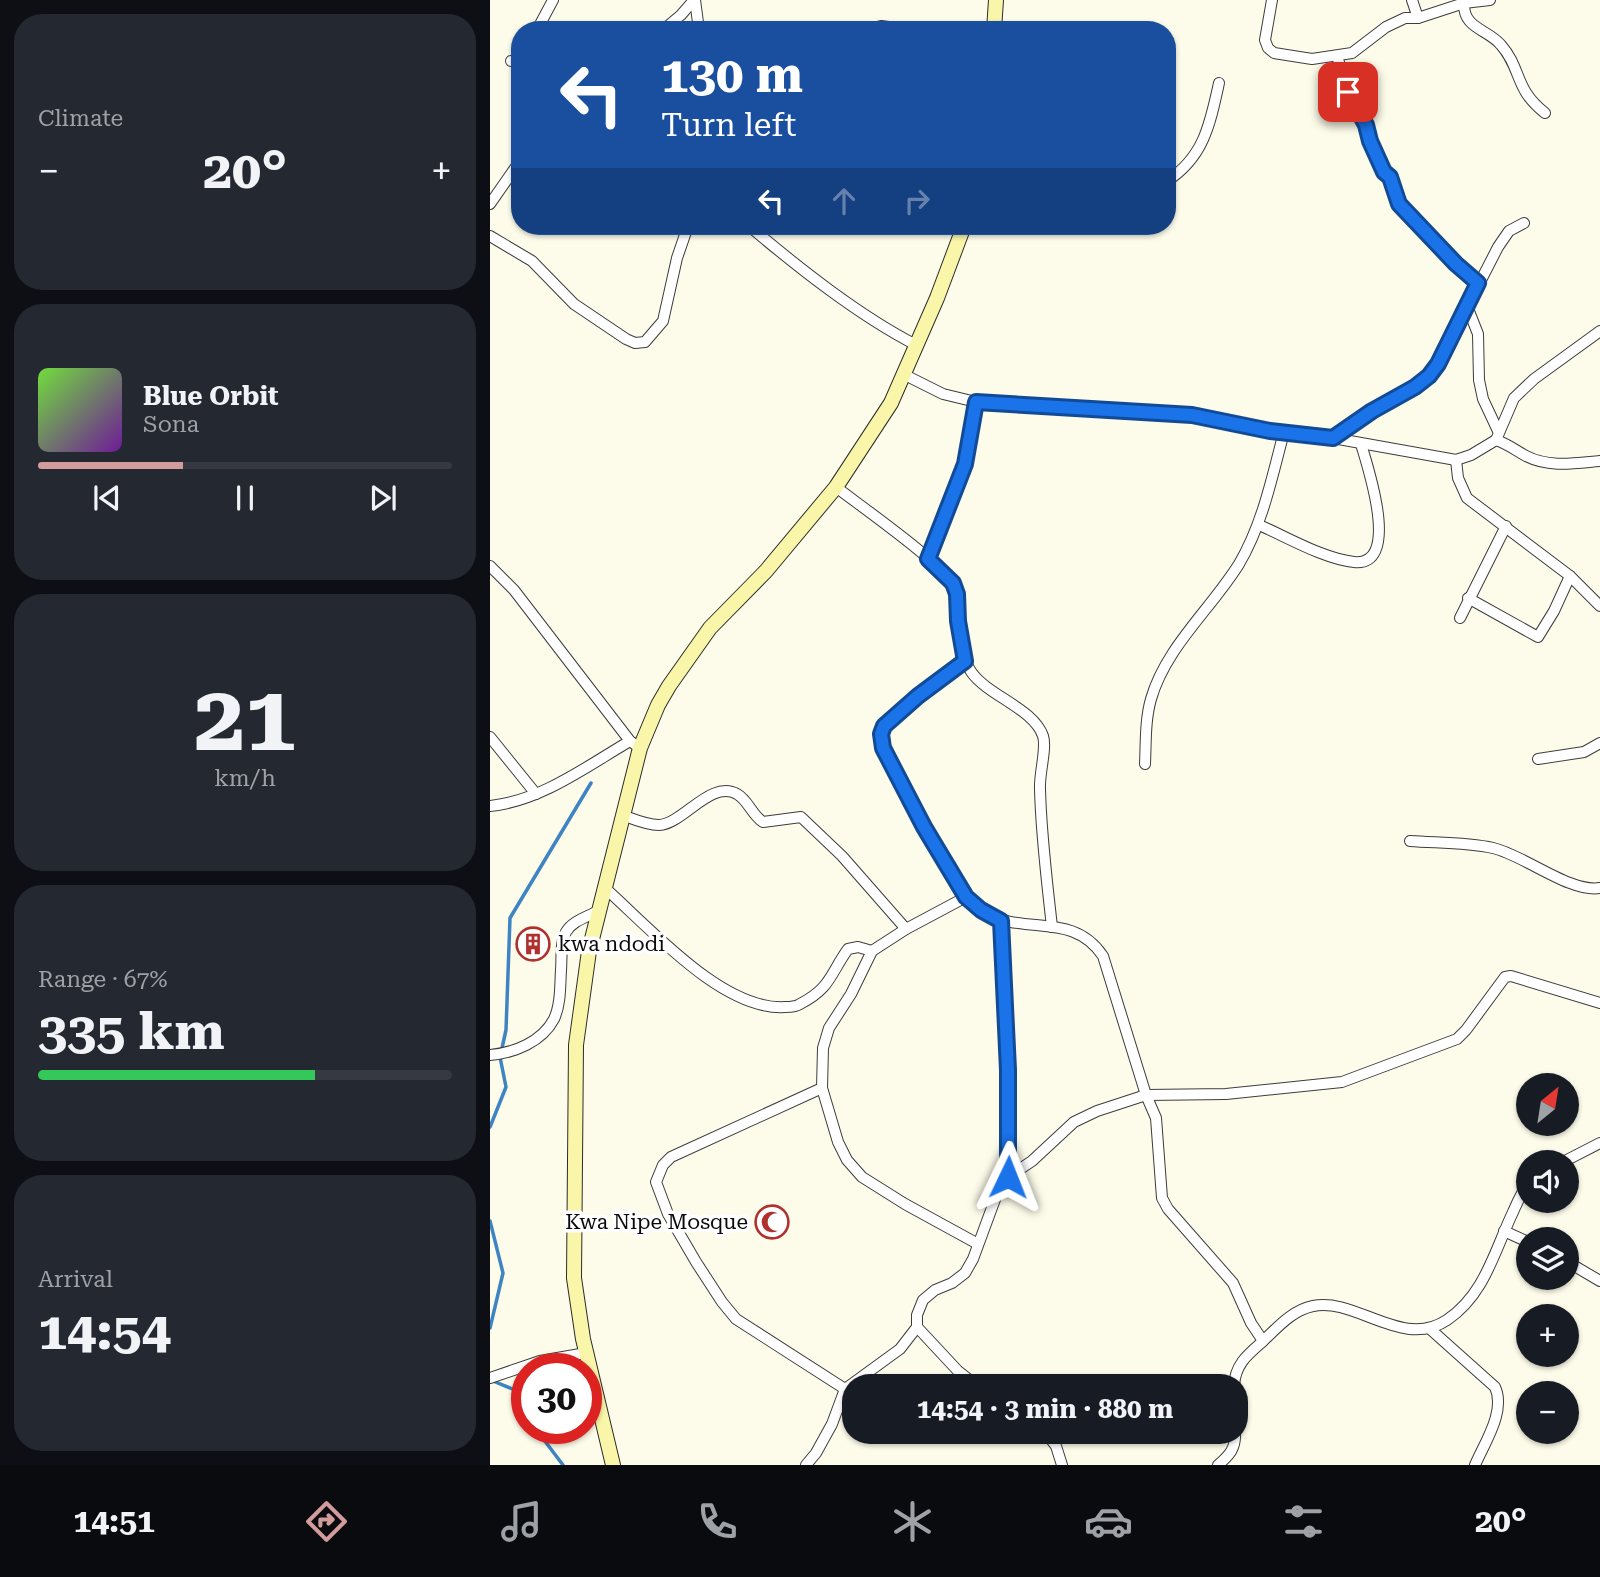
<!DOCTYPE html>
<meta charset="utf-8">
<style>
body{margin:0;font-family:"Roboto Serif",serif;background:#242831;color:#f1f3f6;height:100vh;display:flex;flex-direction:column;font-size:26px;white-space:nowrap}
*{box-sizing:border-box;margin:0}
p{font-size:23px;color:#9ea1a6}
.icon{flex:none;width:38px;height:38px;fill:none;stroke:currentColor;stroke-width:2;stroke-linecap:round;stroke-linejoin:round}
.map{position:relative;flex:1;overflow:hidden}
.panel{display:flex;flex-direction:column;gap:14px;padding:14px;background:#0d0f14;width:490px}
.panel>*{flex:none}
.guide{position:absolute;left:21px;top:21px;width:665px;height:214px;border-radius:28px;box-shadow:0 2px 5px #0004;background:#1a4fa0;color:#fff;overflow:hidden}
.needle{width:46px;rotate:30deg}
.controls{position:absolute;left:1026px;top:1073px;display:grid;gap:14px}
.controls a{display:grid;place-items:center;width:63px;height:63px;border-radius:50%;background:#171b24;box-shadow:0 2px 5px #0004;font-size:35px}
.speed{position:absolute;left:21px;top:1353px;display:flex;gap:14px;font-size:35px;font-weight:700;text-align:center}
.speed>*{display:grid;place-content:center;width:91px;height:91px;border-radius:50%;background:#171b24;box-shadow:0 2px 5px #0004;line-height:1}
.speed .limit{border:10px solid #d22;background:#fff;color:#111}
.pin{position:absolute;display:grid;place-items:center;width:60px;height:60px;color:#fff;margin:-30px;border-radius:14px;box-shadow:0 4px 10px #0006}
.me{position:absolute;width:77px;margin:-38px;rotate:2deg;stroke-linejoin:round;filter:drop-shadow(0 0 5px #0008)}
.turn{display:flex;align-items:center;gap:24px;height:147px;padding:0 35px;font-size:32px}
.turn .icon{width:91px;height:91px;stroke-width:2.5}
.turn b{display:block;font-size:49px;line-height:60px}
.lanes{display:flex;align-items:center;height:66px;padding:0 35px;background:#0003;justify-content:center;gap:35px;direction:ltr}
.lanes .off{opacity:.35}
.big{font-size:52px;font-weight:700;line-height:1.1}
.panel .widget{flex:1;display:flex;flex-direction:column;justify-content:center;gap:10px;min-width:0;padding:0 24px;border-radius:28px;background:#242831}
.panel .dial{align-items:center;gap:0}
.dial b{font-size:91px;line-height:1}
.song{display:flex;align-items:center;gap:21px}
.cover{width:84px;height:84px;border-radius:10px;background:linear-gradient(135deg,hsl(100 70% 55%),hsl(280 70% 35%))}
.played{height:7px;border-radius:4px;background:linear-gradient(90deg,#d39c9c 35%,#363941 35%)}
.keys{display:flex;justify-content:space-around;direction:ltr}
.heat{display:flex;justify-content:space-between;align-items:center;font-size:38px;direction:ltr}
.charge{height:10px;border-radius:5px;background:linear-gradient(90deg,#34c759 67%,#363941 0)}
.trip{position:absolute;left:352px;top:1374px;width:406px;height:70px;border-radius:28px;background:#171b24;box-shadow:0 2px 5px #0004;font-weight:700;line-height:70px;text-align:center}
.menu{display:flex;height:112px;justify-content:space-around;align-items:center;background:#090b0e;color:#9ea1a6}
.menu .icon{width:49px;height:49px}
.menu .selected{color:#d39c9c}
.menu b{font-size:32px;color:#f1f3f6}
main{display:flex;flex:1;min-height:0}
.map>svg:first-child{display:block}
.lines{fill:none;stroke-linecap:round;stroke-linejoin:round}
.stream{stroke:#3e84c2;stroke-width:3.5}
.street-casing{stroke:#3d3d3d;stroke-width:12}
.secondary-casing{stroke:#2c2c2c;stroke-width:16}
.street{stroke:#fff;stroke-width:10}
.secondary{stroke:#f9f6a9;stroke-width:14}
.route-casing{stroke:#114b97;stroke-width:18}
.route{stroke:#1a73e8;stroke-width:12}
.labels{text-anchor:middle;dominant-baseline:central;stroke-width:7;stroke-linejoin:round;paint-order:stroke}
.poi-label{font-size:21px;fill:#0a0a0a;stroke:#fff;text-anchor:start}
</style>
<main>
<section class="panel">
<div class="widget"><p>Climate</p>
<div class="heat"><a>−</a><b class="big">20°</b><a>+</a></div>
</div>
<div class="widget">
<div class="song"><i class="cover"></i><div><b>Blue Orbit</b><p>Sona</p></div></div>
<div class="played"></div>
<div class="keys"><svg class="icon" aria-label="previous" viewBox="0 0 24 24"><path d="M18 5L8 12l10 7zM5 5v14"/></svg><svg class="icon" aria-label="pause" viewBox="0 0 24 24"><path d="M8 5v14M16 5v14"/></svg><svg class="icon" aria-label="next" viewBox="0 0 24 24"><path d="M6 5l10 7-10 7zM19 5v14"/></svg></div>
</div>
<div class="widget dial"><b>21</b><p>km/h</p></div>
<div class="widget"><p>Range · 67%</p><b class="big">335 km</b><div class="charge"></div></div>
<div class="widget"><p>Arrival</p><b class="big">14:54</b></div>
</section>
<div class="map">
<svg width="1110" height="1465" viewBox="0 0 1110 1465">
<rect width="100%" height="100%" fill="#fdfbe9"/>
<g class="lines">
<g class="stream">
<polyline points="0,1127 16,1087 10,1057 16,1030 20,918 101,783"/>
<polyline points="0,1221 13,1273 0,1328"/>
<polyline points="3,1381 37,1395"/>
<polyline points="45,1428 73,1465"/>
</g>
<defs>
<g id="street">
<polyline points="205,0 209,30"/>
<polyline points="782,0 775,40 778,48 784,53 822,59 862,53 896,27 915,18 928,18 974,3 1000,0"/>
<polyline points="922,0 928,18"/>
<path d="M974,3C973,29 998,29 1011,45C1032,69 1024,89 1055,113"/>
<polyline points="47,30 63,0"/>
<polyline points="173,30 191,15 204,0"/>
<polyline points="375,30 391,26 422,30"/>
<polyline points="847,56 858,92 876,125 880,141 894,172 900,177 909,204 966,264 988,283"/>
<polyline points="21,61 30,61"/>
<path d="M677,181C714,157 720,124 729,83"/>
<polyline points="0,204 30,161"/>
<path d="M259,226C309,268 368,315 426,345"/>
<polyline points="0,236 42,261 84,304 136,339 145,343 155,342 173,321 187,258 198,226"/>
<polyline points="977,306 988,334 989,380 993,399 1008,431"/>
<path d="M415,375L453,394L486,402L576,406L702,415L781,431L843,438L966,460L981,455L1006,440C1018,444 1025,450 1036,456C1059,468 1086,463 1110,461"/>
<polyline points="843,438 938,376 948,364 1008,247 1019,231 1034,223"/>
<polyline points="1006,440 1024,398 1044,379 1110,331"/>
<polyline points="966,460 968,478 977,498 1080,576 1110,606"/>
<path d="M346,487C369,505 455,565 464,586C476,610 463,647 482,673C499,696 544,709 553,736C557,748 549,774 550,789C551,835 557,881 562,927"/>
<path d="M769,525C797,537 834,559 864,562C912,567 877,465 871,444"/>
<polyline points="438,559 475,464 486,402"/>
<polyline points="0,566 24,590 140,741 150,748"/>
<polyline points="978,598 1048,637 1064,611 1080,576"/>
<polyline points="970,618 1016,526"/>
<path d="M475,661C454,676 407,706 394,727C389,734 391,741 393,748C413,786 432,824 454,861C465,879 474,899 493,911C533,937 582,910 613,956L656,1095L666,1118L672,1198L678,1209L743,1283L761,1323L773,1341"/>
<polyline points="0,737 46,794"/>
<polyline points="1048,759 1094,752 1110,743"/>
<path d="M655,764C656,742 655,720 661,699C676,647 721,609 749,564C773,523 782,477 794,432"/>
<path d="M0,806C51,801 97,766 140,741"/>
<path d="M132,815C143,819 156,825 169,825C193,824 221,779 247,794C258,800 262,815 273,822L311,817L352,856L416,929"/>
<path d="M920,841C947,843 976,842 1003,848C1034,855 1080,893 1110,888"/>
<path d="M116,889C160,928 233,1011 295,1007C300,1007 306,1007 310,1004C341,988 340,974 358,949L368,947L382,951"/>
<polyline points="476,897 416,929 382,951 361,994 339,1028 333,1048 332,1088 348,1142 357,1160 372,1177 415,1204 488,1244"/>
<polyline points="511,921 518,1070 518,1177"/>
<path d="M0,1055C24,1053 52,1042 64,1019C71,1004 70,985 71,970C72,958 70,943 76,932C82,921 97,917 108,911"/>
<polyline points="332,1088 181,1157 173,1165 166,1182 178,1214 206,1262 232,1302 246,1319 355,1389"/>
<polyline points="1073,1162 1110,1143"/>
<polyline points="1014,1231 1038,1242"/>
<polyline points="1076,1261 1110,1281"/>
<polyline points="427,1327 468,1371 487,1386"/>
<path d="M939,1328L1005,1387C1016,1411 995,1442 985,1465"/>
<polyline points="0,1378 50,1361 96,1353"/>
<path d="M744,1386C745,1365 757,1355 771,1343C786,1329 802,1310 823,1306C866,1297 912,1350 957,1320C995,1294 1004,1252 1023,1212C1027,1203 1031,1193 1038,1184"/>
<polyline points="555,1432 566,1446 572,1465"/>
<polyline points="316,1465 326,1453 342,1424 355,1389 410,1349 427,1327 427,1315 433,1300 445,1290 462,1283 475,1273 483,1259 507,1194 518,1177 542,1161 584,1122 607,1111 656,1095 736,1094 852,1082 967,1039 976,1030 1015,977 1021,976 1110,1003"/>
<path d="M728,1465C740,1455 746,1448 745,1432"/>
</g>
<g id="secondary">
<polyline points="504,30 506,0"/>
<polyline points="123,1465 93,1339 84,1278 86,1045 99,951 150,748 168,705 179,686 220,628 276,571 346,487 401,403 447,298 474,226"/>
</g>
</defs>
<use href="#street" class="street-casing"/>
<use href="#secondary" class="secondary-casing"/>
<use href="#street" class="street"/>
<use href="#secondary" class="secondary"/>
</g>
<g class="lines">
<defs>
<polyline id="route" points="518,1177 518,1070 511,921 491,910 476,897 434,827 393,748 391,734 394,726 428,696 475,661 468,621 467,594 463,583 438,559 475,464 486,402 702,415 780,431 843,438 882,411 925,387 939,376 948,364 988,283 966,264 909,204 900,177 894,172 880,141 876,125 858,92"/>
</defs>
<use href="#route" class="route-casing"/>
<use href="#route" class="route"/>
</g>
<defs>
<symbol id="building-ring" viewBox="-11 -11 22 22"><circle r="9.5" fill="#fff" stroke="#af312e" stroke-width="1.5"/><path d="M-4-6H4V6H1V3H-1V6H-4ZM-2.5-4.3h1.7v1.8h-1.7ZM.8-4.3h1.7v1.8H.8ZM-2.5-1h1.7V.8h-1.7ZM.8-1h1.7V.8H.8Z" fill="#af312e"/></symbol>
<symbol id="mosque-ring" viewBox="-11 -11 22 22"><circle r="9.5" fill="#fff" stroke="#af312e" stroke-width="1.5"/><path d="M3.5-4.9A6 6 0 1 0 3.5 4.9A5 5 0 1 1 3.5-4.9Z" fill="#af312e"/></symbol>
</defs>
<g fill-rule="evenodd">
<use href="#building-ring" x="24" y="925" width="38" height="38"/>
<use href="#mosque-ring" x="263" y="1203" width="38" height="38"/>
</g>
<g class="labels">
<g class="poi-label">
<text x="68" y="944">kwa ndodi</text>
<text x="258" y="1222" text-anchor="end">Kwa Nipe Mosque</text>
</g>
</g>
</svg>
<div class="controls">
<a><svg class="needle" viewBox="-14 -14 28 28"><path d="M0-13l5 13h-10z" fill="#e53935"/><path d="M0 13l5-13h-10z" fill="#9ea1a6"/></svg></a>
<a><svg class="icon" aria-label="sound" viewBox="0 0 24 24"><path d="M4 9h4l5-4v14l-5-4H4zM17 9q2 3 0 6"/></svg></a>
<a><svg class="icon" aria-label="layers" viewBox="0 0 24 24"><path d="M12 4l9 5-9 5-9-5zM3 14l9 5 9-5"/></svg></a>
<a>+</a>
<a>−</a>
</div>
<div class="speed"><div class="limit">30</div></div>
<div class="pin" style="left:858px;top:92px;background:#d93025"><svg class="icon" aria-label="arrive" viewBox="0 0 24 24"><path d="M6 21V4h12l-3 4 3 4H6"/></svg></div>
<svg class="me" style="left:518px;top:1177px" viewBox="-20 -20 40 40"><path d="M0-17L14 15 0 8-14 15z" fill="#1a73e8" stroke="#fff" stroke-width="4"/></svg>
<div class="trip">14:54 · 3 min · 880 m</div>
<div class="guide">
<div class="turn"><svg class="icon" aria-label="left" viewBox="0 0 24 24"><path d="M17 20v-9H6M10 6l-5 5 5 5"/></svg><div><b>130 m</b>Turn left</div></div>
<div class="lanes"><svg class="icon" aria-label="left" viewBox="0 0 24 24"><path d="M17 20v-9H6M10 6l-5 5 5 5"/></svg><svg class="icon off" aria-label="ahead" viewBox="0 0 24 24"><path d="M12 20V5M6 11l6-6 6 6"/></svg><svg class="icon off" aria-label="right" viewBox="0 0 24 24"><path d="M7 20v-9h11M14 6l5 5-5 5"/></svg></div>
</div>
</div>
</main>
<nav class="menu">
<b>14:51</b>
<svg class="icon selected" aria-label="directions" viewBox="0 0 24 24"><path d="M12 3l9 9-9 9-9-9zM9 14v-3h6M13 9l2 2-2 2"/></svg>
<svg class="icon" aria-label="music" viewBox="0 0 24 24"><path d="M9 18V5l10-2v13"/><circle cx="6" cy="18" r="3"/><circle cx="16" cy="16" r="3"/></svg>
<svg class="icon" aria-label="phone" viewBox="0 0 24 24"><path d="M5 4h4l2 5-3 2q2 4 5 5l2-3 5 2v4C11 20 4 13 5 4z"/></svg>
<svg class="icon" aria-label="climate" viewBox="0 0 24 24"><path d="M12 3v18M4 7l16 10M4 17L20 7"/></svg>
<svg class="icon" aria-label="car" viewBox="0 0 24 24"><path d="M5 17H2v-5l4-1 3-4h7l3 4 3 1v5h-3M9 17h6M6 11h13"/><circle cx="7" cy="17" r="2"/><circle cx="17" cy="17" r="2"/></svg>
<svg class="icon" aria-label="filters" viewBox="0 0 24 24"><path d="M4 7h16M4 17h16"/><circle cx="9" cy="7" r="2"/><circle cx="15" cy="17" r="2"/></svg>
<b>20°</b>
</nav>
